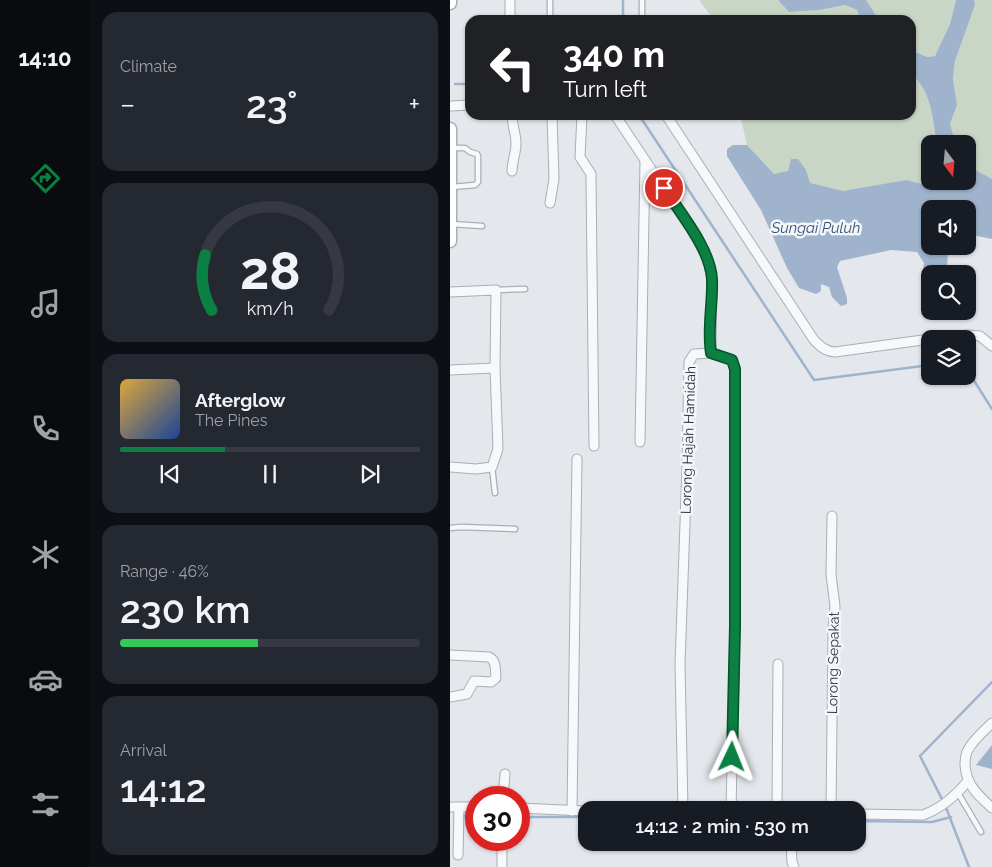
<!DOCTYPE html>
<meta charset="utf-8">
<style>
body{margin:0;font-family:Raleway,sans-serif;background:#242831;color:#f1f3f6;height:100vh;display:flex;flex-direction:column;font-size:19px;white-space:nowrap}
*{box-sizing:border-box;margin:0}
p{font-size:16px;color:#9ea1a6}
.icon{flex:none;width:28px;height:28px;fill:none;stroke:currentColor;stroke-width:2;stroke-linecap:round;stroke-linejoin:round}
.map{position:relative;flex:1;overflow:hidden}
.panel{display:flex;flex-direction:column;gap:12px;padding:12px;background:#0d0f14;width:360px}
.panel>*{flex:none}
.hud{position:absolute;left:15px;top:15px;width:451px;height:105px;border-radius:15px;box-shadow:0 1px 4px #0004;background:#202124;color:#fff;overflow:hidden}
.needle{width:32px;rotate:164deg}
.fabs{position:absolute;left:471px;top:135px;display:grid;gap:10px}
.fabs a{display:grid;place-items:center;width:55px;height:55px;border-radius:10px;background:#171b24;box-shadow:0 1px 4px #0004;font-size:25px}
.speed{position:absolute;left:15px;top:786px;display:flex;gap:10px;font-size:25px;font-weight:700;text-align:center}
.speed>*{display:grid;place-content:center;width:65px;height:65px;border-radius:50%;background:#171b24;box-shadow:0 1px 4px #0004;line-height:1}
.speed .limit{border:8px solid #d22;background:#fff;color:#111}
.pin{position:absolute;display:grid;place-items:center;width:42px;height:42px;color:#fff;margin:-21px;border:2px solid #fff;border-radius:50%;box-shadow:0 1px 5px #0007}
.me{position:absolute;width:55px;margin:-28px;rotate:2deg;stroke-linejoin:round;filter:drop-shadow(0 0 4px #0008)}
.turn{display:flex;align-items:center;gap:18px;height:105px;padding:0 15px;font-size:22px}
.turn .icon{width:65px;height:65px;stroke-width:2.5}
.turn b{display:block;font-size:35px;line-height:42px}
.big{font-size:38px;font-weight:600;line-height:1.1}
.panel .tile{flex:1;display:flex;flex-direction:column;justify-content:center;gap:8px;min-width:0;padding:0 18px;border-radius:15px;background:#242831}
.panel .dial{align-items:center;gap:0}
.dial svg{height:130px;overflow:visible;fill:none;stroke:#363941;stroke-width:7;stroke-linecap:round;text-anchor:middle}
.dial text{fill:#f1f3f6;stroke:none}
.song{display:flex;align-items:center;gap:15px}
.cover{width:60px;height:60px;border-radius:8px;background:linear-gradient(135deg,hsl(40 70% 55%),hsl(220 70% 35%))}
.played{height:5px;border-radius:2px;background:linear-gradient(90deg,#0b8043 35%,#363941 35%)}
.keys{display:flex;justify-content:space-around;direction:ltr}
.heat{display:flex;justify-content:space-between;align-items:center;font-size:28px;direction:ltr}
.charge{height:8px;border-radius:4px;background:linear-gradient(90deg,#34c759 46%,#363941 0)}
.trip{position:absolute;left:128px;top:801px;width:288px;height:50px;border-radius:15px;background:#171b24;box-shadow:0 1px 4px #0004;font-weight:600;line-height:50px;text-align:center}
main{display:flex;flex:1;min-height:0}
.tab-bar{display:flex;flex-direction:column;width:90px;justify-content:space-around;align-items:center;background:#090b0e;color:#9ea1a6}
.tab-bar .icon{width:35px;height:35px}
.tab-bar .current{color:#0b8043}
.tab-bar b{font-size:22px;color:#f1f3f6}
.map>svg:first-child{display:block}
.green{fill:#c9d6c5}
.water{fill:#9fb4cc}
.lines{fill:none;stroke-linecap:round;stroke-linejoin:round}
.stream{stroke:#9fb4cc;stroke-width:2.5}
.lane-casing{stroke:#a9aeb7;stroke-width:7}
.street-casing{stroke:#a9aeb7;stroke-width:11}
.secondary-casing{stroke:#a9aeb7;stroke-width:15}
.lane{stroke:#f7f8fa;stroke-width:4.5}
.street{stroke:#f7f8fa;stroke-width:9}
.secondary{stroke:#fff;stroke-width:12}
.route-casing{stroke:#07532c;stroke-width:12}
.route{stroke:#0b8043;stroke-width:9}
.labels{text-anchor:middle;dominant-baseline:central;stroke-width:5;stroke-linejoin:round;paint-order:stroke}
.street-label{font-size:14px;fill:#2b3445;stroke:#f4f6f9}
.water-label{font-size:15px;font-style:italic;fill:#34527a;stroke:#f4f6f9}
</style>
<main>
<nav class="tab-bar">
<b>14:10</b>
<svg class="icon current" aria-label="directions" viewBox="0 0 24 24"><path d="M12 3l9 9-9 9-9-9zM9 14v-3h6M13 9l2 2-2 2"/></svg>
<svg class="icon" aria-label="music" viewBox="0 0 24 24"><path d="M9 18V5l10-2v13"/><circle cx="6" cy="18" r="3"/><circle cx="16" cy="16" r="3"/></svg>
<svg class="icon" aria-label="phone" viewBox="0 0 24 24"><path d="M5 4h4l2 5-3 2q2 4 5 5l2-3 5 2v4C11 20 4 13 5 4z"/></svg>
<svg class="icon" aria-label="climate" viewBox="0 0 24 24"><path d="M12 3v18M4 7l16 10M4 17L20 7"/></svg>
<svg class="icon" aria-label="car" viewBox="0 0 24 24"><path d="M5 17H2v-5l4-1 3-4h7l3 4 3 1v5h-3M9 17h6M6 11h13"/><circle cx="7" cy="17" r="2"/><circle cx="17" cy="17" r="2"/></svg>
<svg class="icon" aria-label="filters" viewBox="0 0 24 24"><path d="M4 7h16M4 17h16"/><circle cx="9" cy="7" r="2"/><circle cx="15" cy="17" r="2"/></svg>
</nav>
<section class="panel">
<div class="tile"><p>Climate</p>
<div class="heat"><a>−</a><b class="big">23°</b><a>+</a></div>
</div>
<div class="tile dial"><svg viewBox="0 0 100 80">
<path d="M14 69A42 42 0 1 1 86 69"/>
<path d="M14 69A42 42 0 0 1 10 35" stroke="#0b8043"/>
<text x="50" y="56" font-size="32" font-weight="700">28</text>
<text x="50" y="72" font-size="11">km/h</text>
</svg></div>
<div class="tile">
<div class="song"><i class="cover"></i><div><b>Afterglow</b><p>The Pines</p></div></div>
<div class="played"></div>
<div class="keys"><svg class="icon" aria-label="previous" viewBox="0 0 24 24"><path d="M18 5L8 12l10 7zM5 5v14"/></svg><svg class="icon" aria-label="pause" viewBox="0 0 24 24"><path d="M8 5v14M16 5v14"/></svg><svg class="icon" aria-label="next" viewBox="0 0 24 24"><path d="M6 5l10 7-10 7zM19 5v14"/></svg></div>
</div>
<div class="tile"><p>Range · 46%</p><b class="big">230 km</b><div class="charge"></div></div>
<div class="tile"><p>Arrival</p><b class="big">14:12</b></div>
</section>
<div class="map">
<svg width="542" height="867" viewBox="0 0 542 867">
<rect width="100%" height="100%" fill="#e4e7ec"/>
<g class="green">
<polygon points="249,0 328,0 339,12 370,10 395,5 407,10 411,20 264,20"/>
<polygon points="416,0 506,0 500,24 485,56 477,57 461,50 461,20 429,20"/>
<polygon points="524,0 542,0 542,179 518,166 518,144 506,144 500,124 507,105 503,79 505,61 525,5"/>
<path d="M461,73C482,93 482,116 487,144H480V181H486L476,185L455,180L393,192L359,183L356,170L324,174L297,145L290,115H461Z"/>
</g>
<g class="water">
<polygon points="328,0 416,0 429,20 411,20 407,10 395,5 370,10 339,12"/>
<path d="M506,0H524L525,5L505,61L503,79L507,105L500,124L506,144H487C482,116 482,93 461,73V50L477,57L485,56L500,24Z"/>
<polygon points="283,145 297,145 324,174 338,171 341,159 348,159 356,170 360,183 393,191 456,180 476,185 486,181 518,181 518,166 542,179 542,239 518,234 518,209 480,209 480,246 498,246 497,274 480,274 480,295 471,289 474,263 467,252 441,250 390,261 387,267 397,298 397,304 391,306 382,297 379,287 371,284 371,291 366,294 349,288 337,268 311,210 277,156 277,149"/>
<polygon points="542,745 542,769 526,765"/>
</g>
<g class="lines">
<g class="stream">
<polyline points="173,0 173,20"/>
<polyline points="5,84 20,84"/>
<polyline points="189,115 364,380 480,365"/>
<polyline points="518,371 542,409"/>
<polyline points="493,801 470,756 542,682"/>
<polyline points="495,805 519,867"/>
<polyline points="11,816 26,816"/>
<polyline points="69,817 136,817"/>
<polyline points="406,821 482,822 501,817"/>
</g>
<defs>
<g id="lane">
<polyline points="100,0 100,20"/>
<polyline points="192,20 192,0"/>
<polyline points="2,187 25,185 28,182 28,156 27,154 20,152 15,148 3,148"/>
<polyline points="1,224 32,226"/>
<polyline points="46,290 75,289"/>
<polyline points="42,467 45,493"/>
<polyline points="0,528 11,527 65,529"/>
<polyline points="508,793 531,832"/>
</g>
<g id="street">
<polyline points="60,0 60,20"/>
<polyline points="0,106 20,105"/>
<path d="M62,115C62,125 66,134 66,143C66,154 62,161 62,171"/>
<polyline points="132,115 130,157 141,174 141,178 144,446"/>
<polyline points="165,115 241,229 256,255 260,267 262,279 261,353 244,354 239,362 237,467 230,664 233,810"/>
<path d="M216,115L364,340C371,347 375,351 385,352L480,339"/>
<polyline points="100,203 104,179 102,115"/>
<polyline points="0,292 46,290 45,368"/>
<polyline points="486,339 518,335 530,336 542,346"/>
<polyline points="261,353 282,360 285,369 285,626 281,810"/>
<polyline points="0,370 45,368 48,449 42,467 26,469 0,467"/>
<polyline points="190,442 195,160"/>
<path d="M0,655L39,657C47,661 45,670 46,678L41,682L24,681L17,694L0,697"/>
<path d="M542,723C534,731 523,740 518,750C515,755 515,760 515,765C516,785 529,796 542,808"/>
<polyline points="53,798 55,774"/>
<polyline points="0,807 26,807"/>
<polyline points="69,808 136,811"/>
<polyline points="327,810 328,664"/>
<polyline points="381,810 383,633 385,606 381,575 382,516"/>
<polyline points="122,811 127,459"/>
<path d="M406,814L473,815C492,808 505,796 518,781"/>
<polyline points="341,842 342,862 344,867"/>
<polyline points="8,855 9,807"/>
<polyline points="52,867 52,840"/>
</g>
<g id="secondary">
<polyline points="0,3 0,0"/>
<polyline points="0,129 0,241"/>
</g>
</defs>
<use href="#lane" class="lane-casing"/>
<use href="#street" class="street-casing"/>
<use href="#secondary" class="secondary-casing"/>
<use href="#lane" class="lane"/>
<use href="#street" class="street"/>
<use href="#secondary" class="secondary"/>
</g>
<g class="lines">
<defs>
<path id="route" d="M214,188C230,213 260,248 262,279C263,303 257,329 261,353L282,360L285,369V626L282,757"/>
</defs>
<use href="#route" class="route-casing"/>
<use href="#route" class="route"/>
</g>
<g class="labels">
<g class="street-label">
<text transform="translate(238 440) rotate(-88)">Lorong Hajah Hamidah</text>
<text transform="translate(383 663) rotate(-89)">Lorong Sepakat</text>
</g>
<g class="water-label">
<text x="366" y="228">Sungai Puluh</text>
</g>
</g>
</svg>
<div class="fabs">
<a><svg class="needle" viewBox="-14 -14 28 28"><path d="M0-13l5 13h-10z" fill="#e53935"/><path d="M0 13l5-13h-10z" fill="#9ea1a6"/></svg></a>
<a><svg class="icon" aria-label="sound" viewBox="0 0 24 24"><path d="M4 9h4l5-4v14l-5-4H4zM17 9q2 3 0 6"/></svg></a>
<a><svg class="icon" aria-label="search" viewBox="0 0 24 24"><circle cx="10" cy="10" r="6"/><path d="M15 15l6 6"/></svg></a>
<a><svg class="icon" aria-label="layers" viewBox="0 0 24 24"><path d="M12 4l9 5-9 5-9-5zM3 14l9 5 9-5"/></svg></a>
</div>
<div class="speed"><div class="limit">30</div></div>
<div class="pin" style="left:214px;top:188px;background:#d93025"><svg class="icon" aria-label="arrive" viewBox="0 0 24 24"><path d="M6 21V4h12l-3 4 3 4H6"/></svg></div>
<svg class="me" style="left:282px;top:757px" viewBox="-20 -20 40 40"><path d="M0-17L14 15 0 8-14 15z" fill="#0b8043" stroke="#fff" stroke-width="4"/></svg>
<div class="trip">14:12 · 2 min · 530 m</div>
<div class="hud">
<div class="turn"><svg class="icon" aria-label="left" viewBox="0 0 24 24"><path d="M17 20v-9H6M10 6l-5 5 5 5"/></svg><div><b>340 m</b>Turn left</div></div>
</div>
</div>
</main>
